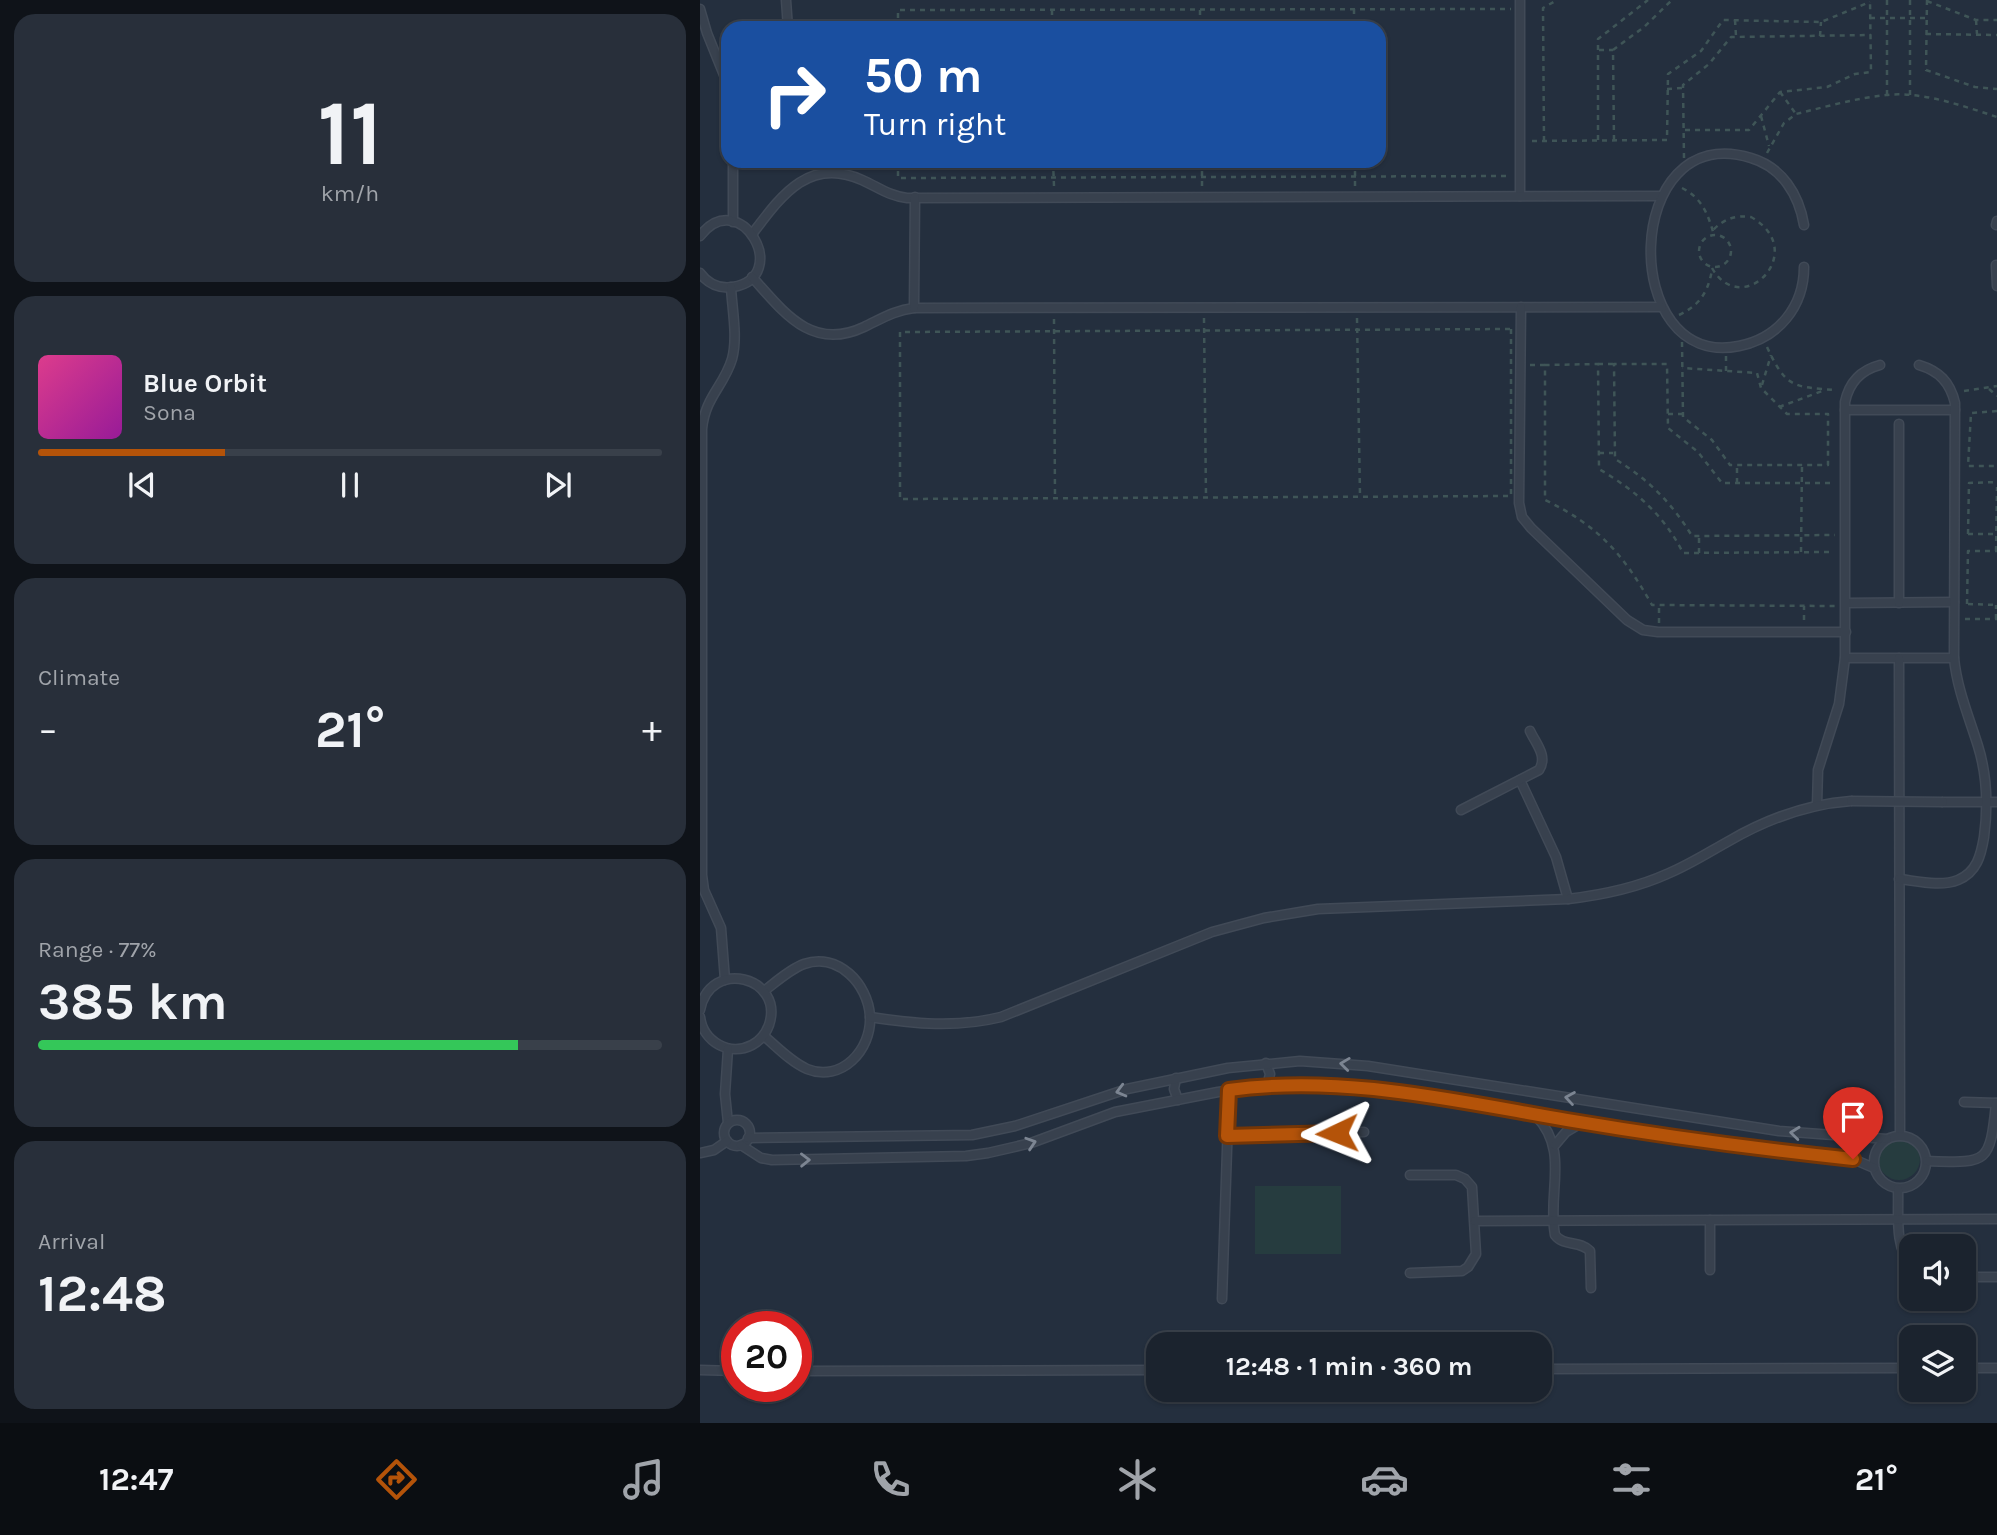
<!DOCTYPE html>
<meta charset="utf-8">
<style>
body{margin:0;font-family:Karla,sans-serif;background:#282f3a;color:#f1f3f6;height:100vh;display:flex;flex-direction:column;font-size:26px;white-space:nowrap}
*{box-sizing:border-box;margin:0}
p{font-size:23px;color:#a0a4aa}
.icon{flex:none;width:38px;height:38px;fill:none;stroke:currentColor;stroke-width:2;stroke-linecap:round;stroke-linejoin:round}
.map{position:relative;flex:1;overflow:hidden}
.panel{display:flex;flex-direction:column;gap:14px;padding:14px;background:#0f1319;width:700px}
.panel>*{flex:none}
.banner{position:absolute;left:21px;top:21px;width:665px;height:147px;border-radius:21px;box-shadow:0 2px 5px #0004,0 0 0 2px #39404a;background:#1a4fa0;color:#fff;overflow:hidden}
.controls{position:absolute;left:1199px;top:1234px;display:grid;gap:14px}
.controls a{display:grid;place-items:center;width:77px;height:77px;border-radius:14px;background:#1b232e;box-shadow:0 2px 5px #0004,0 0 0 2px #39404a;font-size:35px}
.speed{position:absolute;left:21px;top:1311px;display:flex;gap:14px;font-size:35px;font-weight:700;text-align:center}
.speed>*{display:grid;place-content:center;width:91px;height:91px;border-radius:50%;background:#1b232e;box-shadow:0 2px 5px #0004,0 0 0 2px #39404a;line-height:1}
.speed .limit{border:10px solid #d22;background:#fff;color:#111}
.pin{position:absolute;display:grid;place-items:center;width:60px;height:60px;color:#fff;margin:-72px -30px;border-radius:50% 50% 50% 0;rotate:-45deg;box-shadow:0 0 7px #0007}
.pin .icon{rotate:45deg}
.me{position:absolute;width:77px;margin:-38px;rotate:268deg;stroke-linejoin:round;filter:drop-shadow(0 0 5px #0008)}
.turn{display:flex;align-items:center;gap:24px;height:147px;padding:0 28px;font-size:32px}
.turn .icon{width:91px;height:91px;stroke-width:2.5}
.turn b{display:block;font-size:49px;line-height:60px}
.big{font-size:52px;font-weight:700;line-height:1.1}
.panel .widget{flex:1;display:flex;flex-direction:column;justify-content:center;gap:10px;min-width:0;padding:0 24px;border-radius:21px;background:#282f3a}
.panel .dial{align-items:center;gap:0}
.dial b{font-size:91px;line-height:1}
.song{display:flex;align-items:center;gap:21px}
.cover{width:84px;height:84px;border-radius:10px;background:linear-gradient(135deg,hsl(330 70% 55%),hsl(300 70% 35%))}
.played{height:7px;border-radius:4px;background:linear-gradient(90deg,#b45309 30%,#39404a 30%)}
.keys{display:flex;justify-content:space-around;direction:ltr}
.heat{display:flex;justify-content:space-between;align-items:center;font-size:38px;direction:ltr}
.charge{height:10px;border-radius:5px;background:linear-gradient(90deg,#34c759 77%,#39404a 0)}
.trip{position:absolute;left:446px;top:1332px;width:406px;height:70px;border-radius:21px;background:#1b232e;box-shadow:0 2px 5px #0004,0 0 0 2px #39404a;font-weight:700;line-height:70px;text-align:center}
.tab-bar{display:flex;height:112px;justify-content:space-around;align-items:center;background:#0b0e12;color:#a0a4aa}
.tab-bar .icon{width:49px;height:49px}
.tab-bar .current{color:#b45309}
.tab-bar b{font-size:32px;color:#f1f3f6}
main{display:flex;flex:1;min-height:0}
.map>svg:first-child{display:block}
.green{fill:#263c3f}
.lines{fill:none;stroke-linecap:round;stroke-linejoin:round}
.service-casing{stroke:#414a57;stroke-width:11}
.path{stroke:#3f5557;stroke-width:2.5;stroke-dasharray:5 5;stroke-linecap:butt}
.service{stroke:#38414e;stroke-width:8}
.service-bridge-casing{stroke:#414a57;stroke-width:11;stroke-linecap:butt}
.service-bridge{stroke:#38414e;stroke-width:8}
.oneway{stroke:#7c8592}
.route-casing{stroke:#753606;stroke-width:18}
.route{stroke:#b45309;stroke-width:12}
</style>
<main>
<section class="panel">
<div class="widget dial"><b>11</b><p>km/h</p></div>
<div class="widget">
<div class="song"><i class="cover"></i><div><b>Blue Orbit</b><p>Sona</p></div></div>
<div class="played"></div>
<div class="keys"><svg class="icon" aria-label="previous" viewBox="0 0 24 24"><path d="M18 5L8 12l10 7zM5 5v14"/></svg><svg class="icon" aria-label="pause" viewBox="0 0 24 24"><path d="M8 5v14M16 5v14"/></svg><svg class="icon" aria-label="next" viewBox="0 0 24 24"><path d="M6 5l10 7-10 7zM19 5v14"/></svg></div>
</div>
<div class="widget"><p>Climate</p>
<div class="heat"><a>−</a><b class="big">21°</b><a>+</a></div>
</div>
<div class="widget"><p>Range · 77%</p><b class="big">385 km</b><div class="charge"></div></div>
<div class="widget"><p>Arrival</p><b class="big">12:48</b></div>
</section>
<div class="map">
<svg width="1297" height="1423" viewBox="0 0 1297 1423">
<rect width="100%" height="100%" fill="#242f3e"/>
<g class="green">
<circle cx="1199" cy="1159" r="21"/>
<rect x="555" y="1186" width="86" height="68"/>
</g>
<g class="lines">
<defs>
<g id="service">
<polyline points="86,0 88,28"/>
<polyline points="820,0 820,196"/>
<polyline points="0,9 7,33 28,85"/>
<polyline points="33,161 33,222"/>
<polyline points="1296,225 1297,221"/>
<path d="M53,233C81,196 109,156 162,180C178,187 189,196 207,198L961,196"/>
<path d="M0,236C40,184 93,277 33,287C20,289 8,284 0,273"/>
<polyline points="1296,265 1297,286"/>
<path d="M1104,267C1104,306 1079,338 1039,346C918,371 921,118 1051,158C1082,167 1099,195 1104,225"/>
<path d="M52,277C83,311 111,352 164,327C181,319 195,310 214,308L962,307"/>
<polyline points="821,307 819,503 822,517 831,528 927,620 943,630 958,632 1146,632"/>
<polyline points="214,308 215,197"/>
<polyline points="1145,410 1255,410"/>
<polyline points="1146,603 1254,602"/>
<polyline points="1199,603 1199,424"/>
<polyline points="1145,658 1254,658"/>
<polyline points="1199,658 1200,1136"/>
<polyline points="820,780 856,857 868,899"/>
<polyline points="1243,802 1297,802"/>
<path d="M1117,805L1118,770L1139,704L1145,658V402C1149,383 1161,370 1180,365"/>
<path d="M761,810L839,770C848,756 836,744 830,731"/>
<path d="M1199,879C1217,881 1241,887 1258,880C1277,872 1281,855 1284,837C1288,807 1287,775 1278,746C1269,717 1257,689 1254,658L1255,403C1250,382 1239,371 1219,365"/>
<path d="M25,980L21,928L4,890L2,875V429C5,397 24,386 32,359C38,337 32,309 31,287"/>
<path d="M64,991C76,982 90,969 104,964C138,952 168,984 170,1016C172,1050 141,1083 107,1069C91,1062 77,1047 64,1036"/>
<path d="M0,1010C10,957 85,977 69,1025C66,1033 60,1041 52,1045C29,1057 3,1041 0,1017"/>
<path d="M170,1017C215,1024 256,1028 301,1017L512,932L564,918L618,909L868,899C902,895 936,888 967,874C989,865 1009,852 1029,841C1067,819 1108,804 1151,801"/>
<polyline points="28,1049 25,1094 28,1123"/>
<polyline points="566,1063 570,1074 567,1086"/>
<polyline points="476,1078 474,1089 478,1100"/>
<polyline points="1264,1102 1297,1103"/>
<path d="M836,1116C870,1151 847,1192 855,1235C864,1247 880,1240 890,1251L891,1288"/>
<circle cx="37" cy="1133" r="13"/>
<circle cx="1200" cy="1162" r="26"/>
<polyline points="527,1136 664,1132"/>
<polyline points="48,1138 272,1135 315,1126 427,1089 528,1068 600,1061 668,1066 1079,1131 1187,1139"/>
<polyline points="41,1145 61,1158 72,1160 266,1156 288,1153 331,1143 415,1112 518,1092 578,1084 665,1088 985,1139 1153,1159 1174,1168"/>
<polyline points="855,1145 866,1132 881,1123"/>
<polyline points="0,1153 14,1150 27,1141"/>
<path d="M1227,1161C1287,1163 1290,1165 1296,1103"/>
<polyline points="710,1175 756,1175 765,1179 772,1187 776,1254 768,1267 762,1271 710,1273"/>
<path d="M1198,1189C1199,1214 1194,1245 1211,1266"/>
<polyline points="1010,1220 1010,1270"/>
<polyline points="775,1221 1297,1219"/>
<polyline points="1264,1277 1297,1277"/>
<polyline points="522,1299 529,1090"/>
<polyline points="1264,1368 1297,1368"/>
<polyline points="840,1369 1211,1368"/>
<polyline points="0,1370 37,1371"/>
<polyline points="96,1371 458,1370"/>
</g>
</defs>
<use href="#service" class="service-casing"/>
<g class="path">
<polyline points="1187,0 1187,95"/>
<polyline points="1210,0 1210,95"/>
<polyline points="1227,0 1226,70 1275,87 1297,89"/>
<polyline points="1227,1 1276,20 1297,20"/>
<polyline points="654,9 654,28"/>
<polyline points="352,10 352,28"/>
<polyline points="500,10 500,28"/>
<polyline points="1170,18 1226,18"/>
<polyline points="1035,20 1036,36"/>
<polyline points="1276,20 1277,34"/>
<polyline points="198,28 198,10 811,9"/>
<polyline points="1226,34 1297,35"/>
<polyline points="1120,36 1121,22"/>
<polyline points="899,50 913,50"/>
<polyline points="967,89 982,88"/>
<polyline points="1080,92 1096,114"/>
<polyline points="1061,116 1069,146"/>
<polyline points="985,130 1049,130 1080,92 1127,87 1155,74 1171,72 1170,0"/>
<polyline points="898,140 898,39 948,0"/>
<polyline points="914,140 913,50 944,27 972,0"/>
<polyline points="832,141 967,140 968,74 1001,51 1023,20 1121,22 1170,2"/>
<polyline points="844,141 843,8 857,0"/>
<path d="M1067,153L1084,123L1096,114C1125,107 1156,98 1186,95C1222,91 1263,106 1297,117"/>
<polyline points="984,158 983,85 1009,64 1031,37 1171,35"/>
<polyline points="198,161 198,178 810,176"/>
<polyline points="353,161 354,186"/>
<polyline points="502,161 502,186"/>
<polyline points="655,161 655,186"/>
<path d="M982,188C1002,198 1008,214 1014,235"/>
<circle cx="1015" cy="251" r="16"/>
<path d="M1012,268C1042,321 1111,251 1051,217C1035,215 1024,219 1013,230"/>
<path d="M979,315C1000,305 1008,292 1012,270"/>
<polyline points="504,318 506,497"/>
<polyline points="657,318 660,496"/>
<polyline points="354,319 355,498"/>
<polygon points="811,329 811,496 200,499 200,332"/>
<polyline points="982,342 983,417 1012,440 1030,465 1128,465 1128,414 1087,414 1061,388 1057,373 982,368"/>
<path d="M1067,347C1086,388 1093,387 1136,390"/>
<polyline points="898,364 914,364"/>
<polyline points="830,365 845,365"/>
<polyline points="1026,371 1026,355"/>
<polyline points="1062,385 1071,355"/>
<polyline points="1289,389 1297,396"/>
<polyline points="1264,391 1297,386"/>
<polyline points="1079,407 1125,390"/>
<polyline points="1297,411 1271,413 1268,466 1297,466"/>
<polyline points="968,414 982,414"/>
<polyline points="899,453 913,453"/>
<polyline points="1037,483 1037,465"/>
<path d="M1130,483H1022L998,452L968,428L967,364H914L915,459C948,479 972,503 992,536L1135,535"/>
<polyline points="1268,534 1269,483 1297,482"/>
<polyline points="1268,534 1297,534"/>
<polyline points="1296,551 1297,487"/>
<polyline points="1101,552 1102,465"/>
<path d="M1129,552L983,553C964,515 936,491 899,469L898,364L845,365V500C899,526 923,554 952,605L1135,606"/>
<polyline points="999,553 999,536"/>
<polyline points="1267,604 1268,551 1297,551"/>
<polyline points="1268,604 1297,605"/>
<polyline points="1265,619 1297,619"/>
<polyline points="1296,619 1296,605"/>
<polyline points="1104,620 1104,606"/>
<polyline points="959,623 959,605"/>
</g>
<use href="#service" class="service"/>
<defs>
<polyline id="service-bridge" points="1151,801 1243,802"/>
</defs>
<use href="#service-bridge" class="service-bridge-casing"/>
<use href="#service-bridge" class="service-bridge"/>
</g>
<defs><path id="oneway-chevron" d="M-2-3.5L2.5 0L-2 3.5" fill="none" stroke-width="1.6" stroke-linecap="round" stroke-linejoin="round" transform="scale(1.75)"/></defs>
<g class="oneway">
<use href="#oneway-chevron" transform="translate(645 1064) rotate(-173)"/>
<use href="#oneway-chevron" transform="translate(421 1091) rotate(165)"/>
<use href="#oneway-chevron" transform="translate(870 1098) rotate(-171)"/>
<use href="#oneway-chevron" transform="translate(1095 1133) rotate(-174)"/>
<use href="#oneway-chevron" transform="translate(331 1143) rotate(-18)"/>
<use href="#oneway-chevron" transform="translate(105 1160) rotate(-1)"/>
</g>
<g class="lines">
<defs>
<path id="route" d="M637,1133L527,1136L529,1090C642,1074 756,1101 867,1120C962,1136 1057,1149 1153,1159"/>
</defs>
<use href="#route" class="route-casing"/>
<use href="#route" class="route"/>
</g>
</svg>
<div class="controls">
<a><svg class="icon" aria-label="sound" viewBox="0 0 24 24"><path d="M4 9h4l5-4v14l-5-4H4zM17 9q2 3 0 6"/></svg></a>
<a><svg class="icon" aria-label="layers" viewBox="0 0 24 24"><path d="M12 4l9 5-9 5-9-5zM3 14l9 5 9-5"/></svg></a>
</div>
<div class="speed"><div class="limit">20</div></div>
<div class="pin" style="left:1153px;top:1159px;background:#d93025"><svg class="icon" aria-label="arrive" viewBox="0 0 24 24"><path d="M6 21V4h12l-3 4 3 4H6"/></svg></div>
<svg class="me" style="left:637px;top:1133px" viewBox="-20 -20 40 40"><path d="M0-17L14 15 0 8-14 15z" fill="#b45309" stroke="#fff" stroke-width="4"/></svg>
<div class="trip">12:48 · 1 min · 360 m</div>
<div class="banner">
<div class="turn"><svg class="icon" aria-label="right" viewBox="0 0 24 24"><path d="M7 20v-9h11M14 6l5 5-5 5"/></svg><div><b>50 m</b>Turn right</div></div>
</div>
</div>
</main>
<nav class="tab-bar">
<b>12:47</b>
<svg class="icon current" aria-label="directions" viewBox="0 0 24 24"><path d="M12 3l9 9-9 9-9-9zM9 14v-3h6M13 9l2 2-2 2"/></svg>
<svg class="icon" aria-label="music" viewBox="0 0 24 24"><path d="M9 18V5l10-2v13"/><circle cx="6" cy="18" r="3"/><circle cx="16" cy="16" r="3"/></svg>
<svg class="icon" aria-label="phone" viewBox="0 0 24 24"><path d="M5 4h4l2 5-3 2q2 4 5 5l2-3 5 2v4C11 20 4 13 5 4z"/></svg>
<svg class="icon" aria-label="climate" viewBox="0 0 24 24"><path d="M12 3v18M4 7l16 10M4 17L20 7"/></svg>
<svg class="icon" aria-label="car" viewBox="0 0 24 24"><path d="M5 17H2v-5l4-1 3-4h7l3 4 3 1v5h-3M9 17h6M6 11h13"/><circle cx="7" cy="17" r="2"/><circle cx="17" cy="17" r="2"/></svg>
<svg class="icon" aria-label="filters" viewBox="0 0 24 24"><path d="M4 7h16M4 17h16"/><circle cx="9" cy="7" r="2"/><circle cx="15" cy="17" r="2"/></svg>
<b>21°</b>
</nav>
